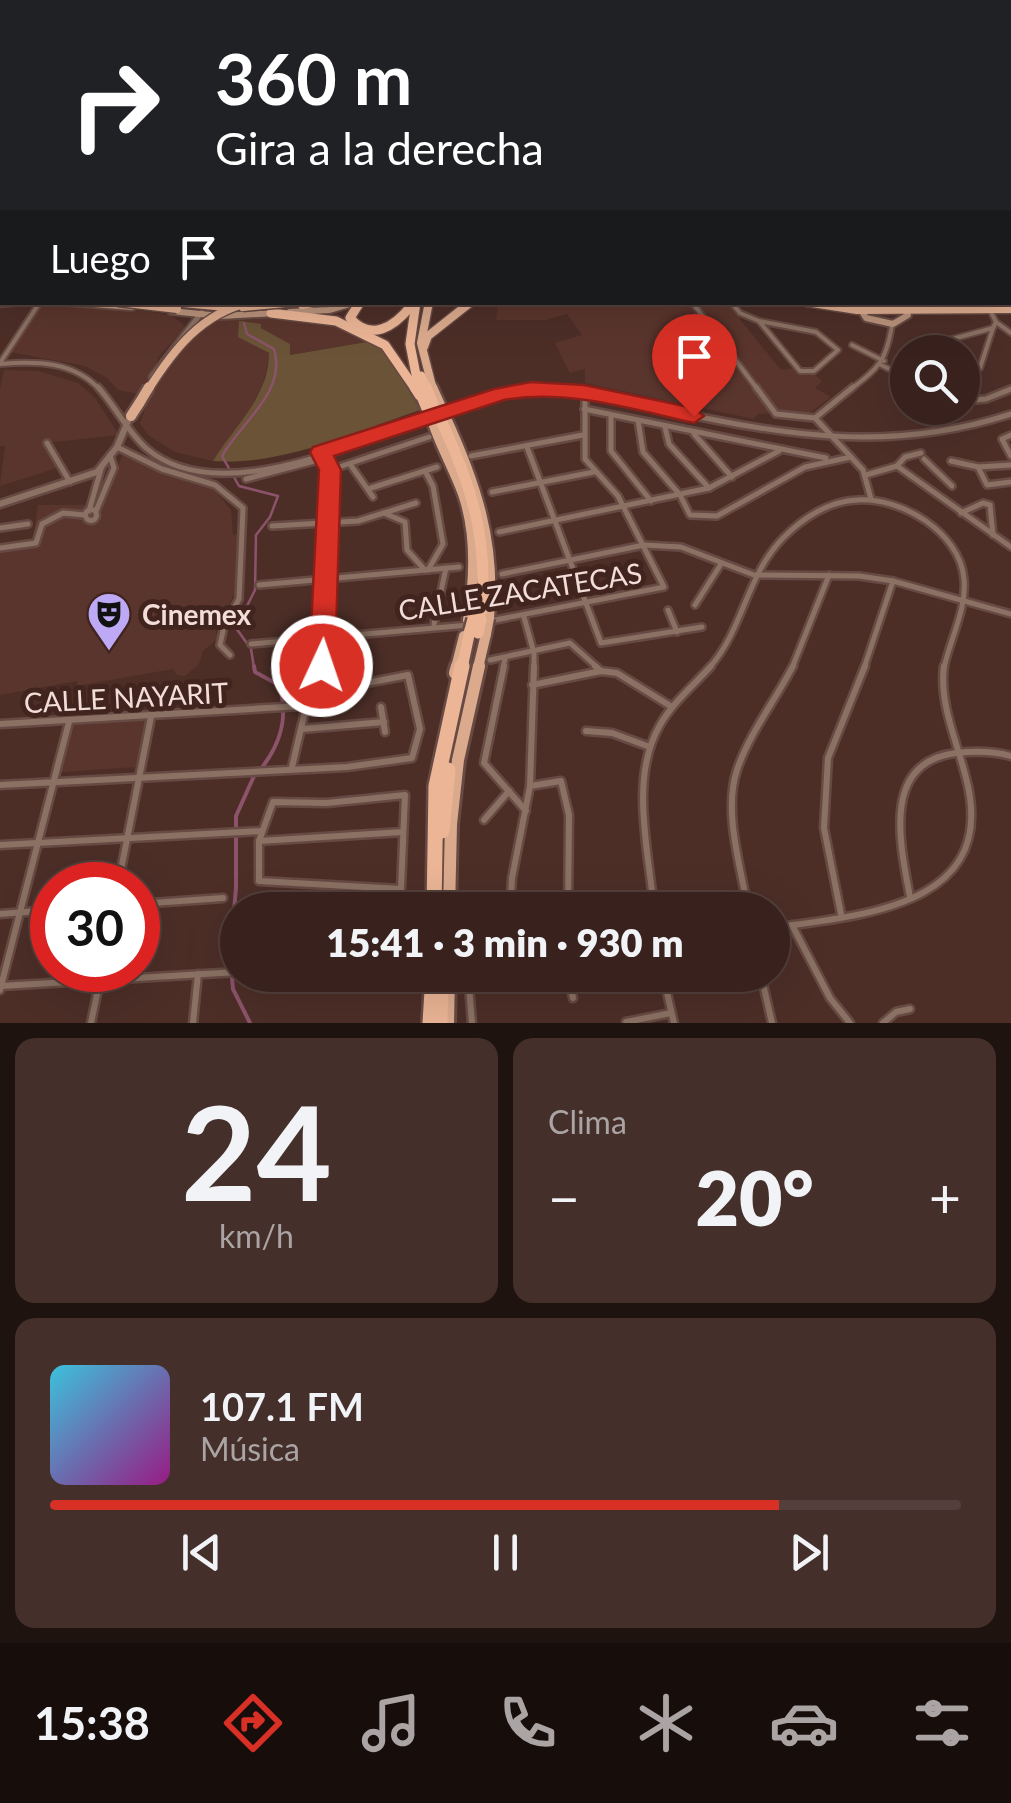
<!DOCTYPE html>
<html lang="es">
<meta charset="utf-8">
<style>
body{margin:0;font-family:Lato,sans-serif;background:#442f2a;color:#f1f3f6;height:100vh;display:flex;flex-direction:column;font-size:38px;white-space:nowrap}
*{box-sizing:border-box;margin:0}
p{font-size:32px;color:#aba4a4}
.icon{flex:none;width:55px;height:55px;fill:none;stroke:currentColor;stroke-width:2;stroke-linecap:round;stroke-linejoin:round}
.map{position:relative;height:1023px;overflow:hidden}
.details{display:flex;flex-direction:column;gap:15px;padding:15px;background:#1f1310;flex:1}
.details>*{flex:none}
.hud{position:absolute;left:0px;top:0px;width:1012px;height:305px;box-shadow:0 10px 40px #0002,0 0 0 2px #533f3b;background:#202124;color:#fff;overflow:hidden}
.buttons{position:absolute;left:890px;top:335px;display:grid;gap:20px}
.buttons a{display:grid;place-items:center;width:90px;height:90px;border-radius:50%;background:#39221d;box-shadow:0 10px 40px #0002,0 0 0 2px #533f3b;font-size:50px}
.speed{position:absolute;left:30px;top:862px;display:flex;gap:20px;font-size:50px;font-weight:700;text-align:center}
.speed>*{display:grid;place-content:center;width:130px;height:130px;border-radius:50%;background:#39221d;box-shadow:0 10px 40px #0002,0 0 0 2px #533f3b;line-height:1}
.speed .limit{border:15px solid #d22;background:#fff;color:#111}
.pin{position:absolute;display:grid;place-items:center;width:85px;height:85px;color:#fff;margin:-102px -42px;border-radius:50% 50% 50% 0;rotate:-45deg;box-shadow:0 0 10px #0007}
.pin .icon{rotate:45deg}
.me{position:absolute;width:110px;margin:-55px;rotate:3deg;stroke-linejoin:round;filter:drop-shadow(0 0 8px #0008)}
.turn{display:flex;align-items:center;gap:35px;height:210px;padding:0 50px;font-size:45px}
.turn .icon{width:130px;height:130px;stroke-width:2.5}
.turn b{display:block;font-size:70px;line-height:85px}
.then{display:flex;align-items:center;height:95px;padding:0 50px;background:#0003;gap:20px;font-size:38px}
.big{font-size:75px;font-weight:800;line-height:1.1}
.details .card{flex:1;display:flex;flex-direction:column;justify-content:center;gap:15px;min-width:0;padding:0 35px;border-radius:20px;background:#442f2a}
.details .dial{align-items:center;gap:0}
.dial b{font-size:130px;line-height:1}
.song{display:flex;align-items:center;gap:30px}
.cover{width:120px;height:120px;border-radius:15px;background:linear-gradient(135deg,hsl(190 70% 55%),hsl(310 70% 35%))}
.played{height:10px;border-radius:5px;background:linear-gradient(90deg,#d93025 80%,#533f3b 80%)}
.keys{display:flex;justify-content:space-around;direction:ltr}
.heat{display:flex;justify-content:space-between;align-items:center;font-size:55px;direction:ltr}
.details .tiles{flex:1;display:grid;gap:15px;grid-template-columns:1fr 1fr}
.card:last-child{grid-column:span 2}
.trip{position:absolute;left:220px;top:892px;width:570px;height:100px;border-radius:50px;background:#39221d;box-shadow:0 10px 40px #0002,0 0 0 2px #533f3b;font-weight:800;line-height:100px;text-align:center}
.tab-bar{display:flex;height:160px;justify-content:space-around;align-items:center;background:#170e0c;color:#aba4a4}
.tab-bar .icon{width:70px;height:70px}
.tab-bar .selected{color:#d93025}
.tab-bar b{font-size:45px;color:#f1f3f6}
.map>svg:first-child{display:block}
.built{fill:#5a352d}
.green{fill:#6a5337}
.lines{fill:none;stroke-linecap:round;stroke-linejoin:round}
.stream-far1{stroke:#8c536b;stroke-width:2.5}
.stream{stroke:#8c536b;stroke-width:4}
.minor-far3-casing{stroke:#674a43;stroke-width:5}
.minor-far2-casing{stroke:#674a43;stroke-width:8}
.minor-far1-casing{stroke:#674a43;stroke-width:10}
.minor-casing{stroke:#674a43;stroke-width:11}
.tertiary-far1-casing{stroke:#674a43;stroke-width:9}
.tertiary-casing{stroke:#674a43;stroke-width:11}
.secondary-far1-casing{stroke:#674a43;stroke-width:8}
.secondary-casing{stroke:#674a43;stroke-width:10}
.primary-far2-casing{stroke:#674a43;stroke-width:11}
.primary-far1-casing{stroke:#674a43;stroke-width:15}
.primary-casing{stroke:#674a43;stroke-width:18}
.trunk-far2-casing{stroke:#674a43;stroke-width:12}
.trunk-far1-casing{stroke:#674a43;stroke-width:16}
.trunk-casing{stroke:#674a43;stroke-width:20}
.minor-far3{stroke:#8a7163;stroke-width:2.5}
.minor-far2{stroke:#8a7163;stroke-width:4}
.minor-far1{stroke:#8a7163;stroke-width:5}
.minor{stroke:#8a7163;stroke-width:6}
.tertiary-far1{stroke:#8a7163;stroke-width:5}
.tertiary{stroke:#8a7163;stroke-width:6}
.secondary-far1{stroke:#b8927b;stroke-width:5}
.secondary{stroke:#b8927b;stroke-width:6}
.primary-far2{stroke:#dbaa8d;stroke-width:8}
.primary-far1{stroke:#dbaa8d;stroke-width:10}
.primary{stroke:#dbaa8d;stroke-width:12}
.trunk-far2{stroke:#ebb596;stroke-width:9}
.trunk-far1{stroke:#ebb596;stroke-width:11}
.trunk{stroke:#ebb596;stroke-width:15}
.primary-bridge-far1-casing{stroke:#674a43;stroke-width:11;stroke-linecap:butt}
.primary-bridge-casing{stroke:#674a43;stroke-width:15;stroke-linecap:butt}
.trunk-bridge-casing{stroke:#674a43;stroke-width:16;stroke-linecap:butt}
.primary-bridge-far1{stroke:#dbaa8d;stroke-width:8}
.primary-bridge{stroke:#dbaa8d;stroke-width:10}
.trunk-bridge{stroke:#ebb596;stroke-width:11}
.route{fill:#d93025;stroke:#8d1f18;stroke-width:2.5}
.labels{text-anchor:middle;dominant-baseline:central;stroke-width:10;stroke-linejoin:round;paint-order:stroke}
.street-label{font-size:28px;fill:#f2ddd9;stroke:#41241e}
.poi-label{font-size:28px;font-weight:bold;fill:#f2ddd9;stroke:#41241e;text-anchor:start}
</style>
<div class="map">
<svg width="1011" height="1023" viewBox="0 0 1011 1023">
<rect width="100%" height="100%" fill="#4c2e27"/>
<g class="built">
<polygon points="90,303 171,315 183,324 184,329 158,357 156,368 139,394 118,390 107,378 85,366 11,352 42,304"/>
<polygon points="498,303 689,303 721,345 727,342 696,303 727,303 781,370 794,368 813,373 822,381 815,388 831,397 811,412 758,414 754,419 585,383 585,369 570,373 555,343 582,335 567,314 546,320 496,320"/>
<polygon points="259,313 330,319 372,341 289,355 283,341 261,328 261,324 249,340 270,354 260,398 213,461 175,452 148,435 140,423 148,401 173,358 199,328 224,318"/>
<polygon points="4,370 38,371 78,383 95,398 119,435 46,443 60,467 0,486 5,446 0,446 0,389"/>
<polygon points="124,452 160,472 207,482 231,510 233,535 239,534 238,586 216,632 218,638 203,651 199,664 185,676 177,675 173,669 77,686 77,681 0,695 0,552 32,546 38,505 100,505"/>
<polygon points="146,718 136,767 61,772 73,722"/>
</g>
<path class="green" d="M239,321L261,324V328L290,344V355L372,341L393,358L420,410C354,432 284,466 213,461C235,425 269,397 269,353L238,337Z"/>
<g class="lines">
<g class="stream-far1">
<polyline points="619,0 623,2"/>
<polyline points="217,1 230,2"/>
<path d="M244,323L247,334L274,349C287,392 241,422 222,456L239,486L278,496L270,517L256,535L255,590L236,628L251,649L254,668"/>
</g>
<g class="stream">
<path d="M254,666L255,672L279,685C289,717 281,744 260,770"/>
<polyline points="250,1023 233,989 230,957 236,888 236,816 254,776"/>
</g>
<defs>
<g id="minor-far3">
<polyline points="395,0 399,0"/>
<polyline points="19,2 51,0"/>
<polyline points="129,2 141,0"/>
<polyline points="175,2 221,0"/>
<polyline points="255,2 268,0"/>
<polyline points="449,2 460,2"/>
<polyline points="565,2 577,0"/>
<polyline points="685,2 690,2"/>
<polyline points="820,2 830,1"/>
<polyline points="878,2 883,2"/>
</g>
<g id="minor-far2">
<polyline points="0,201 2,192"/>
<polyline points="692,302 758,390"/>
<polyline points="731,302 740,313 759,321"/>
<polyline points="990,310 996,322 1011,333"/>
<polygon points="759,321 816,332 838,350 814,371 800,371"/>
<polyline points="852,345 884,361"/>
<polyline points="933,352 945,341 993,328 996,322"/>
<polyline points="0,363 40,302"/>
<path d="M0,364C36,361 74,361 100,390"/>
<polyline points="881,365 908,378"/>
<polyline points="962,373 980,368 993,328"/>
<polyline points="517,390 569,390"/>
<path d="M850,390C879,367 886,362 892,325"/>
</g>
<g id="minor-far1">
<path d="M98,387C115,406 127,431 146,448C216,509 353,444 427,418"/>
<polyline points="756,387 776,414 815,418 853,387"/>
<polyline points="962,401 986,399 1011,389"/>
<polyline points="584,409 826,458"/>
<path d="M442,413L508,391L547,388C591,391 633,403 676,412C794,437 894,452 1011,414"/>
<polyline points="611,415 611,451 651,501"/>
<polyline points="815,418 863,470 871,499"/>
<polyline points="638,420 643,452 680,495 690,515 717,516 805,467 851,457"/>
<polyline points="665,427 669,444 709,488"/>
<polyline points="694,434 732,477"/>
<polyline points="1011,435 1002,439 1011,456"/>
<polyline points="47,443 70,482"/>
<polyline points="117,447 162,469 215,485 243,508 239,599 224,626 220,645 230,655"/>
<polyline points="527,447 601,643 702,627"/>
<polyline points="471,456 583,435"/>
<polyline points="924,459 952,486"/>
<polyline points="951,461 978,467 1011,465"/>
<polyline points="350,464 373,497"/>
<polyline points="897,466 905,457 921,453"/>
<polyline points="978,467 987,485 1011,482"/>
<polyline points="330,470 429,437"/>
<polyline points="425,471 433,486 443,544 428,570"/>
<polyline points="866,475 897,466 1011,547"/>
<polyline points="246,479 326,458"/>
<polyline points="368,489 437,467"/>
<polyline points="492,492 594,472"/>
<circle cx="91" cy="515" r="5.5"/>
<polyline points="89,511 101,469"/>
<polyline points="96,511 114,468 110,455"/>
<polyline points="384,513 405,522 407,550 425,570"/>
<polyline points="961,513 983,503 990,505 993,535"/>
<polyline points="272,526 358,521 416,503"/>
<polyline points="0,528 28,524"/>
<polyline points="499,532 709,488 779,451"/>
<polyline points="0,548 36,543 42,524 63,513 85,515"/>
<polyline points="502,574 644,545 681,547 754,575 859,576 893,581 1011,614"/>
<polyline points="259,585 459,567"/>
<polyline points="695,605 721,564"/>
<polyline points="668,610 677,632"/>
<polyline points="524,617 534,653 534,668"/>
<polyline points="490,621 664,587 618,496 585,459 585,392"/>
<polyline points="434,624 446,568"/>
<polyline points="251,644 469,625"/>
<polyline points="490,660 570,643 598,668"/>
<polyline points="320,668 330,470 321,452"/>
<polyline points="503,668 505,659"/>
<path d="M709,668C744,629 746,575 784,537C803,518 829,501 857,500C901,497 960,532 964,579C967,609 950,639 944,668"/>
<polyline points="792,668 829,575"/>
<polyline points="864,668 893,581"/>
</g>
<g id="minor">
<polyline points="504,666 484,763 526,811"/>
<polyline points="595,666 601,671"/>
<polyline points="532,685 601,671 617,673 672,707"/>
<polyline points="381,707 385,732"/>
<polyline points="0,724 318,705 320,666"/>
<polyline points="302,729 384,722"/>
<polyline points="586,731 612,733 650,747"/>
<polyline points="292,767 306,707"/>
<polyline points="0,785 347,767 412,758 420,729 408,675 320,692"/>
<polyline points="530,786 561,781 569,815 568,910"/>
<polygon points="405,795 401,889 259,881 259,841 273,802 327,803"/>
<polyline points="484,820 509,791"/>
<polyline points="259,841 403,832"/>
<polyline points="0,845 262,831"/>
<polyline points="118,885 151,717"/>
<path d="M910,897C900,844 881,762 956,753C974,751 993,751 1011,756"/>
<polyline points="138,904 223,898"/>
<polyline points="510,910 512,878 530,786 534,666"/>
<path d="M654,910C649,852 629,778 660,725C673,702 694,685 711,666"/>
<path d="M748,910C741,867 723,812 737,770C749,734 776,699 793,666"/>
<polyline points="0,914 52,910"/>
<polyline points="841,914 824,828 828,758 865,666"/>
<polyline points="792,925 830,998 850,1023"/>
<path d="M772,928C864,915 1000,906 966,778C957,741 939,704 944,666"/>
<polyline points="468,975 472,1023"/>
<polyline points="568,975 573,998"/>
<polyline points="663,975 674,1023"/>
<polyline points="761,975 772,1023"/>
<polyline points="1,986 238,972"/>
<polyline points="0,990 69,722"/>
<polyline points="626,1022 671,1013"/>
<polyline points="91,1023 102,970"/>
<polyline points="193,1023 198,974"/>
<polyline points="883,1023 896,1012 910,1009"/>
</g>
<polyline id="tertiary-far1" points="152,377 202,312"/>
<polyline id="tertiary" points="0,504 97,472 117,447 131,414"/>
<polyline id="secondary-far1" points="915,0 935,2"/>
<g id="secondary">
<polyline points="67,302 132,307"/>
<polyline points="856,302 866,318 893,324 908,315 903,302"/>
<polyline points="0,303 16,302"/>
<polyline points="171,311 220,316 276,313"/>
<polyline points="290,312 329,310 356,302"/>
</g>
<g id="primary-far2">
<polyline points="429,302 421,343 433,390"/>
<polyline points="806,302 857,310 1011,309"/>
<polyline points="302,305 319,302"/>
<polyline points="424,347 428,336 471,302"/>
</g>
<g id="primary-far1">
<polyline points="432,387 441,407"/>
<polyline points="131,416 140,402"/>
<path d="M445,416C476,483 496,543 489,618"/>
<path d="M432,420C440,445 454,469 463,494C477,535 475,578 468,620"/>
<polyline points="456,668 464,636"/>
<polyline points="478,668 486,634"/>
</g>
<g id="primary">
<polyline points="455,673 457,666"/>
<polyline points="449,910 451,824 458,760 479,666"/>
<polyline points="448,1023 449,975"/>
</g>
<g id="trunk-far2">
<path d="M360,302L350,318C371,342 394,327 411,306"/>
<polyline points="416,302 410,344 419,390"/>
<polyline points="271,313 336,321 385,345 416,390"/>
<polyline points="421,376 427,390"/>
</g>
<g id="trunk-far1">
<polyline points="415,387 420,395"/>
<polyline points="418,387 428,411"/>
<polyline points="426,387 435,409"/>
<path d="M440,418C473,489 489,540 481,619"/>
<polyline points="462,668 470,630"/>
</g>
<g id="trunk">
<polyline points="442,831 448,770"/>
<polyline points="434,910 436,786 462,666"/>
<polyline points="430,1023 433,975"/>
<polyline points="440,1023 441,975"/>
</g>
</defs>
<use href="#minor-far3" class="minor-far3-casing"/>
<use href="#minor-far2" class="minor-far2-casing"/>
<use href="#minor-far1" class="minor-far1-casing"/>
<use href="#minor" class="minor-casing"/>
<use href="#tertiary-far1" class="tertiary-far1-casing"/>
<use href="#tertiary" class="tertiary-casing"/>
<use href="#secondary-far1" class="secondary-far1-casing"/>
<use href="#secondary" class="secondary-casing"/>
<use href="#primary-far2" class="primary-far2-casing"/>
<use href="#primary-far1" class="primary-far1-casing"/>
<use href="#primary" class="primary-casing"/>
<use href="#trunk-far2" class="trunk-far2-casing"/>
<use href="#trunk-far1" class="trunk-far1-casing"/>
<use href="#trunk" class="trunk-casing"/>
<use href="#minor-far3" class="minor-far3"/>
<use href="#minor-far2" class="minor-far2"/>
<use href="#minor-far1" class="minor-far1"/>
<use href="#minor" class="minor"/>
<use href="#tertiary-far1" class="tertiary-far1"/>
<use href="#tertiary" class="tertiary"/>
<use href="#secondary-far1" class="secondary-far1"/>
<use href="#secondary" class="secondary"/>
<use href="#primary-far2" class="primary-far2"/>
<use href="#primary-far1" class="primary-far1"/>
<use href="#primary" class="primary"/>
<use href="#trunk-far2" class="trunk-far2"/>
<use href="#trunk-far1" class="trunk-far1"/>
<use href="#trunk" class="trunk"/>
<defs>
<g id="primary-bridge-far1">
<polyline points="118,302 177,309"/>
<polyline points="172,302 226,307"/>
<polyline points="243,307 296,302"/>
<path d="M148,390C174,349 201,314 250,302"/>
</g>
<g id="primary-bridge">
<polyline points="140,402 149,387"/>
<polyline points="441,407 445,416"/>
<polyline points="486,634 489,618"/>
</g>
<g id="trunk-bridge">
<polyline points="435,409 440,418"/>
<polyline points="428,411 432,420"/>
<polyline points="470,630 473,619"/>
<polyline points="478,633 481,619"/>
</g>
</defs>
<use href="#primary-bridge-far1" class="primary-bridge-far1-casing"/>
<use href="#primary-bridge" class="primary-bridge-casing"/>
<use href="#trunk-bridge" class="trunk-bridge-casing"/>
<use href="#primary-bridge-far1" class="primary-bridge-far1"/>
<use href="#primary-bridge" class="primary-bridge"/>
<use href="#trunk-bridge" class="trunk-bridge"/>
</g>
<path class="route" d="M531,382L584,385L694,408L704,416L694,423C631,409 568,389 504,400L334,456L341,470L335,666L331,674L322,677L313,674L309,666L319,470L310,452L313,447L494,389Z"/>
<defs>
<symbol id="theatre-pin" viewBox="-11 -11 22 30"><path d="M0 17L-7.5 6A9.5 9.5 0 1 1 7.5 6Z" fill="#bda9f5" stroke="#41241e"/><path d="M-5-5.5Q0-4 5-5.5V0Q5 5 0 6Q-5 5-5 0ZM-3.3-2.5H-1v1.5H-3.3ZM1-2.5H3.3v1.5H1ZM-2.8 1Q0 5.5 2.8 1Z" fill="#111"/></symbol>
</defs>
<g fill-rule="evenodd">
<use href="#theatre-pin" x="84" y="589" width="50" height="68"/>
</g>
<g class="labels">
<g class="street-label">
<text transform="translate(520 591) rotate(-9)">CALLE ZACATECAS</text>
<text transform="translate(126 697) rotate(-3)">CALLE NAYARIT</text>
</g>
<g class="poi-label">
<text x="142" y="614">Cinemex</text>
</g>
</g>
</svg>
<div class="buttons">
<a><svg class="icon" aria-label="search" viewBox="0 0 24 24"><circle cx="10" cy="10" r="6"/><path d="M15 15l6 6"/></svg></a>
</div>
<div class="speed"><div class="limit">30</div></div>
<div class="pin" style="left:694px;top:416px;background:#d93025"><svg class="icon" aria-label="arrive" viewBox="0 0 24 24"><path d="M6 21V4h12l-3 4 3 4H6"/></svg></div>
<svg class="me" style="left:322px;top:666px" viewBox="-20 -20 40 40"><circle r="17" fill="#d93025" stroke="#fff" stroke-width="3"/><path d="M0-11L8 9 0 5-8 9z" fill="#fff"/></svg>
<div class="trip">15:41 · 3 min · 930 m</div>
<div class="hud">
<div class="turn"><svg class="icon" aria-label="right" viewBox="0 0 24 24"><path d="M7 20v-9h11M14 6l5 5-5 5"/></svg><div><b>360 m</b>Gira a la derecha</div></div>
<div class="then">Luego<svg class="icon" aria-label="arrive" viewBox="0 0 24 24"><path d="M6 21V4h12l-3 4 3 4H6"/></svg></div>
</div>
</div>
<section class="details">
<div class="tiles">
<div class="card dial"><b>24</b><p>km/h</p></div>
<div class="card"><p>Clima</p>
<div class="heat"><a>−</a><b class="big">20°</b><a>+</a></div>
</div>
<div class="card">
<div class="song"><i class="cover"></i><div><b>107.1 FM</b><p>Música</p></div></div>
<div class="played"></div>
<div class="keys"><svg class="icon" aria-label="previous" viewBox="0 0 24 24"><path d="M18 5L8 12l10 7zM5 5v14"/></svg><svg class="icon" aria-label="pause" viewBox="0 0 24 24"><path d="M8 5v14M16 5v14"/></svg><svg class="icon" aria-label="next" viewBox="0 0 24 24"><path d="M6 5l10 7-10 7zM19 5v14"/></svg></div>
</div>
</div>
</section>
<nav class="tab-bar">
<b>15:38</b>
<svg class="icon selected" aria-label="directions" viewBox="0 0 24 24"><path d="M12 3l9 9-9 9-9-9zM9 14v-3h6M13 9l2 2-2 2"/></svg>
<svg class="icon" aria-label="music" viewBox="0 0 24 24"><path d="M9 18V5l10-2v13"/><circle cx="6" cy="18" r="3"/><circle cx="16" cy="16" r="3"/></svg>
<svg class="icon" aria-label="phone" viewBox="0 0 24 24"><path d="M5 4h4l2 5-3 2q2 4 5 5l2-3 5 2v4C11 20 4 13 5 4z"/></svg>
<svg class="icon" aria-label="climate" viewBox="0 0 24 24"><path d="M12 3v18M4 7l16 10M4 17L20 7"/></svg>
<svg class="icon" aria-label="car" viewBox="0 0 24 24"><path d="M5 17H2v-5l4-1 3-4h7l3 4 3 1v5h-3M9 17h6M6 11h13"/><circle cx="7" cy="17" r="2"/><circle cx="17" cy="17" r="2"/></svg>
<svg class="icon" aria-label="filters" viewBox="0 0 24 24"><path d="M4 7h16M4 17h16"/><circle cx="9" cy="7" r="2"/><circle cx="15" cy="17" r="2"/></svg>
</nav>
